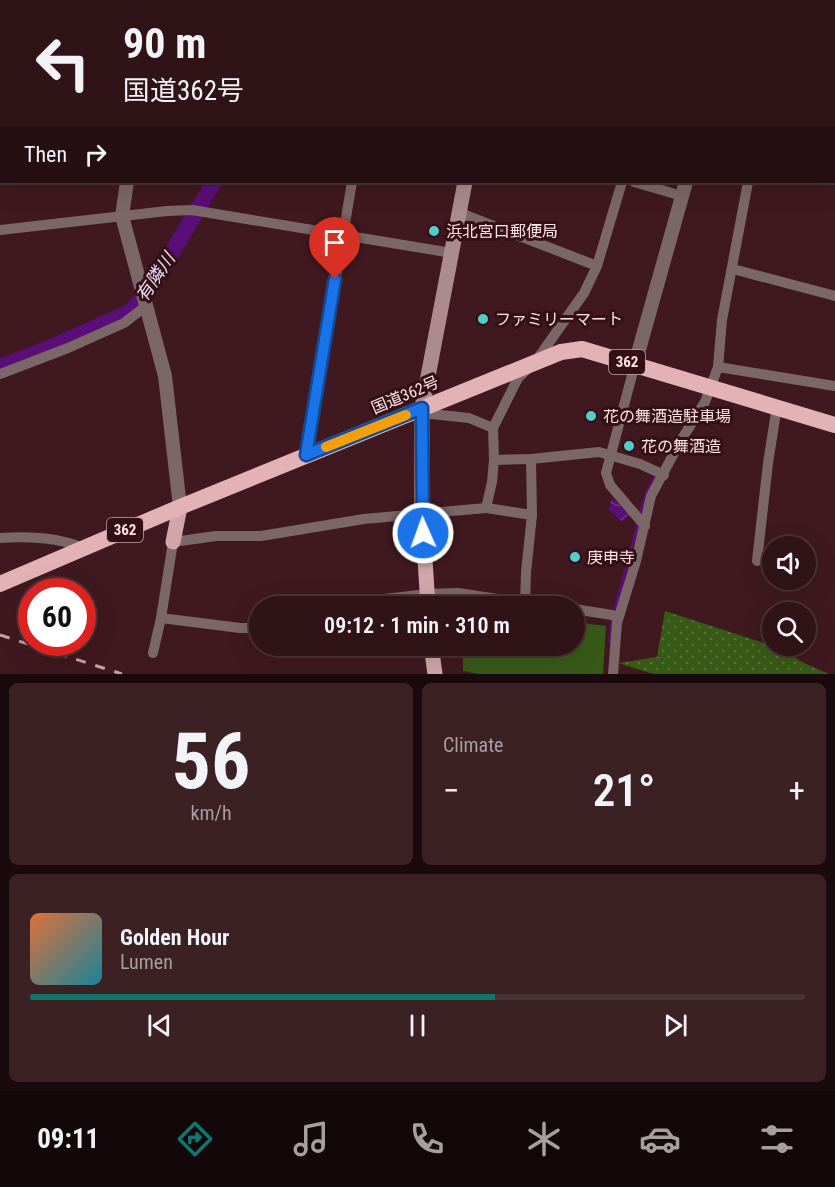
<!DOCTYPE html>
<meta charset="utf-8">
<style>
body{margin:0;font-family:"Roboto Condensed","Noto Sans JP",sans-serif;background:#3b2024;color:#f1f3f6;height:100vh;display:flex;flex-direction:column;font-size:22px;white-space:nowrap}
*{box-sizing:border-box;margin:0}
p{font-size:20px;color:#a79ea1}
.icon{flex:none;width:33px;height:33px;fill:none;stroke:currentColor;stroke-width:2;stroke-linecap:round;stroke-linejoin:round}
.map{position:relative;height:674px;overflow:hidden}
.drawer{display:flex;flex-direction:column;gap:9px;padding:9px;background:#1a0a0d;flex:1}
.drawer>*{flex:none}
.top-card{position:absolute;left:0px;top:0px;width:836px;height:183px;box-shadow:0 6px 24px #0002,0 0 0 2px #4a3236;background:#2f1317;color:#f1f3f6;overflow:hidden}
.fabs{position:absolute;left:762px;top:536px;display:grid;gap:12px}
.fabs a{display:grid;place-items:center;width:54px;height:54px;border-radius:50%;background:#2f1317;box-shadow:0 6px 24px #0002,0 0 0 2px #4a3236;font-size:30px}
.speed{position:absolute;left:18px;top:578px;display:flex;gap:12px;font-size:30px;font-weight:700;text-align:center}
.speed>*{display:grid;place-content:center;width:78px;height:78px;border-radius:50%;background:#2f1317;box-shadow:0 6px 24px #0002,0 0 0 2px #4a3236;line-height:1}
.speed .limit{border:9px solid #d22;background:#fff;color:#111}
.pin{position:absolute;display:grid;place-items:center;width:51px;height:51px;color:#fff;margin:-62px -26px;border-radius:50% 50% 50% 0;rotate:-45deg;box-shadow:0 0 6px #0007}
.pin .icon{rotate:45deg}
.me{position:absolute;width:66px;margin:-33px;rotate:358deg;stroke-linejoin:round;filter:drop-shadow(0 0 4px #0008)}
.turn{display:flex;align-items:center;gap:21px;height:126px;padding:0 24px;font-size:27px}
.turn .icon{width:78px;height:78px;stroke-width:2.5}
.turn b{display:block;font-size:42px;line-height:51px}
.then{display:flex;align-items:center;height:57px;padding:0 24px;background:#0003;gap:12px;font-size:22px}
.big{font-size:45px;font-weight:600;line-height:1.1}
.drawer .tile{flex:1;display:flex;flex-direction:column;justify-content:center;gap:9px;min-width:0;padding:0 21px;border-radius:9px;background:#3b2024}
.drawer .dial{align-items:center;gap:0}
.dial b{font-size:78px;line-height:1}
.song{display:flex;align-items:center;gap:18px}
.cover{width:72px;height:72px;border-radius:9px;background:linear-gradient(135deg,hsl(20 70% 55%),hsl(190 70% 35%))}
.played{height:6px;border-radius:3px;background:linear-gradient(90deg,#0f766e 60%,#4a3236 60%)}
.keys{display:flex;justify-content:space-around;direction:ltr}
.heat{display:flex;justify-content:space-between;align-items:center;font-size:33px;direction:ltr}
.drawer .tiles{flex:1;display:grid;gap:9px;grid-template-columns:1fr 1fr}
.tile:last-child{grid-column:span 2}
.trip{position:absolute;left:249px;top:596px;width:336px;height:60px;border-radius:30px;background:#2f1317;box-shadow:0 6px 24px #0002,0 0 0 2px #4a3236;font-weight:600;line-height:60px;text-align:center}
.menu{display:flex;height:96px;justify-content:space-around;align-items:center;background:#130809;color:#a79ea1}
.menu .icon{width:42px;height:42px}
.menu .active{color:#0f766e}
.menu b{font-size:27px;color:#f1f3f6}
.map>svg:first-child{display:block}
.grass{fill:url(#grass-dots)}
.park{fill:#385a17}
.water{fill:url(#water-waves)}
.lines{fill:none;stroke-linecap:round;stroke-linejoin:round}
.stream{stroke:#5a0e78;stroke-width:3}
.river{stroke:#5a0e78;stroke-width:16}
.minor{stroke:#7c6768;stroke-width:10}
.tertiary{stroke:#7c6768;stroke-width:14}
.secondary{stroke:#ac8a8d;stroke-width:15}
.primary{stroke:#d1a6aa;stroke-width:15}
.trunk{stroke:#e2b2b6;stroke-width:16}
.rail{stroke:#c2a3a6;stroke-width:3;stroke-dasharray:10 10;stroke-linecap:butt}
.route-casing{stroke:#114b97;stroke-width:15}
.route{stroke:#1a73e8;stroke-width:10}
.slow{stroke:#f59e0b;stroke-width:10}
.poi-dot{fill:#53cdca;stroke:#340f15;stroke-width:2}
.labels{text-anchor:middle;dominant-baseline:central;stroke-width:6;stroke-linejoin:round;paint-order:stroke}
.shield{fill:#340f15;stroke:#c1a3a7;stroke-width:1.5}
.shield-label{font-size:15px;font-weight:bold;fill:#fee3e5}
.poi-label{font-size:16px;fill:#fee3e5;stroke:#340f15;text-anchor:start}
.street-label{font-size:16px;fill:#fee3e5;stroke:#340f15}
.water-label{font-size:18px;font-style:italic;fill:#edddf7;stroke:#340f15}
</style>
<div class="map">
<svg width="835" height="674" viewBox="0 0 835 674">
<defs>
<pattern id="grass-dots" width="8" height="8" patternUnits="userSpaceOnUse" patternTransform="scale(1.5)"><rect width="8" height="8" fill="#385a17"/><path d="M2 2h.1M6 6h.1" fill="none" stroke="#567239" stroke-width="1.8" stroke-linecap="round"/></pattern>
<pattern id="water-waves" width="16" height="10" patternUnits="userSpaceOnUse" patternTransform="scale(1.5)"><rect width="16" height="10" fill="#5a0e78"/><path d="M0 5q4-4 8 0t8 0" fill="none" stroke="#73318b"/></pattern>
</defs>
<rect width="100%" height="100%" fill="#3f191f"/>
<polygon class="grass" points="665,611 776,647 808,665 829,674 653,674 618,663 657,657"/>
<polygon class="park" points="575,622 606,626 603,674 479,674 463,671 463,645 574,645"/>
<polygon class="water" points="614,499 629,515 622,522 609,510 611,500"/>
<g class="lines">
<g class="stream">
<polyline points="623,0 625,2"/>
<polyline points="640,513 647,491 657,474"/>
<polyline points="614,613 638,524"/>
<polyline points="610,642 612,619"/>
</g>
<g class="river">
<polyline points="359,2 360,0"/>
<polyline points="0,367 49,348 130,312 149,291 214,182"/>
</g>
<g class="minor">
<polyline points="13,0 20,2"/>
<polyline points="603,0 606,2"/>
<polyline points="382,2 382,0"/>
<polyline points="635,2 636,0"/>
<polyline points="834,125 835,121"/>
<polyline points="634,182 682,196"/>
<polyline points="460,213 597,266"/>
<polyline points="0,230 167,211 192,210 452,253"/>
<polyline points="733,269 835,296"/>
<polyline points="635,364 606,473 610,485 645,526"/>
<polyline points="718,367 835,386"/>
<polyline points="0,374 68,348 124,323 146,306"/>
<polyline points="422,413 469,418 493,428"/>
<polyline points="306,455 352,182"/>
<polyline points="531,459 532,515 526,572 525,603 550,606"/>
<polyline points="494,460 493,428 518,378 536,361 584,293 597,266 622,182"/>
<polyline points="486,508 532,515"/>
<path d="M0,538C28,536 58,537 83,548"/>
<polyline points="757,561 768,463 777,406"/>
<polyline points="326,606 427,594 458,593 525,603"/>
<polyline points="574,609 612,615 618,618"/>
<polyline points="161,618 240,628 260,628"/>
<polyline points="153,653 161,618 173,542 216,536 261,536 364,519 486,508 492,482 494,460 531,459 599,452 640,464 664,475"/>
<polyline points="613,674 617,623 636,561 651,496 680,442 705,402 718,367 722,320 748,182"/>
</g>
<g class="tertiary">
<polyline points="176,2 176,0"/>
<polyline points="737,2 738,0"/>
<polyline points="127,182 122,216 165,376 180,507"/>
<polyline points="635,364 686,182"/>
</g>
<g class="secondary">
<polyline points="496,2 497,0"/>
<polyline points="422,408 465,182"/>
</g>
<g class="primary">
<polyline points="422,408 422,513 428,606"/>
<polyline points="173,542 180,507"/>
<polyline points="431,645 435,674"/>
</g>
<polyline class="trunk" points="0,584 180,507 561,352 582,349 835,425"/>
<polyline class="rail" points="0,635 122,674"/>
</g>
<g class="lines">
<defs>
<polyline id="route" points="335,279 306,455 422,408 423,533"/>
</defs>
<use href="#route" class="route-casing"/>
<use href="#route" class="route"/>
<polyline class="slow" points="326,447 406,415"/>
</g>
<g class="poi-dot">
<circle cx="434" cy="231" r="6"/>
<circle cx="483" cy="319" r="6"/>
<circle cx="591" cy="416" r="6"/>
<circle cx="629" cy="446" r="6"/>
<circle cx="575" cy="557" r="6"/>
</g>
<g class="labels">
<g class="shield">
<rect x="609" y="350" width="36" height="24" rx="4.5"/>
<rect x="107" y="518" width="36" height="24" rx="4.5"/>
</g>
<g class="shield-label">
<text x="627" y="362">362</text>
<text x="125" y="530">362</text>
</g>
<g class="poi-label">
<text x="446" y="231">浜北宮口郵便局</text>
<text x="495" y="319">ファミリーマート</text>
<text x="603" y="416">花の舞酒造駐車場</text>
<text x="641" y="446">花の舞酒造</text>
<text x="587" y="557">庚申寺</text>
</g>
<g class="street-label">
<text transform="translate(405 395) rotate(-23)">国道362号</text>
</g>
<g class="water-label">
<text transform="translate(155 277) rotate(-56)">有隣川</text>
</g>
</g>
</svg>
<div class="fabs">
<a><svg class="icon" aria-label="sound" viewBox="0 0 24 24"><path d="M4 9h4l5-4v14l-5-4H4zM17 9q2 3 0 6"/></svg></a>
<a><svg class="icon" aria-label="search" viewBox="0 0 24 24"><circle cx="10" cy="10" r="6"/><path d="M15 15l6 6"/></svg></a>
</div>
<div class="speed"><div class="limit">60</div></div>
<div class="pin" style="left:335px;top:279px;background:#d93025"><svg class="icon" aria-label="arrive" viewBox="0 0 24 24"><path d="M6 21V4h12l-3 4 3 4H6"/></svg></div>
<svg class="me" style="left:423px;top:533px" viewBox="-20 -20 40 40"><circle r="17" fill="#1a73e8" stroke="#fff" stroke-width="3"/><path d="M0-11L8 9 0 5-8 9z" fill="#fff"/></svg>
<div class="trip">09:12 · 1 min · 310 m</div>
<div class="top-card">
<div class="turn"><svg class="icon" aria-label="left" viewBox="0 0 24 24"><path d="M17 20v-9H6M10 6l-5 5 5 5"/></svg><div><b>90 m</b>国道362号</div></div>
<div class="then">Then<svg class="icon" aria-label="right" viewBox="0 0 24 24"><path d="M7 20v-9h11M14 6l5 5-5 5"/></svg></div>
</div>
</div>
<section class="drawer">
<div class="tiles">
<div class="tile dial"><b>56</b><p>km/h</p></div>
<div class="tile"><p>Climate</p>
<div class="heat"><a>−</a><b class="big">21°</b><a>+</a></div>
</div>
<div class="tile">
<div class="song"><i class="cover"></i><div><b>Golden Hour</b><p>Lumen</p></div></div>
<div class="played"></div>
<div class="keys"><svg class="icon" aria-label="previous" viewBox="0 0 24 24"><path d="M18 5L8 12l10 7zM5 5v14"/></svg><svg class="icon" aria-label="pause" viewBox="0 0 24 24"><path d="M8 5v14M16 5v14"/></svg><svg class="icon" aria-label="next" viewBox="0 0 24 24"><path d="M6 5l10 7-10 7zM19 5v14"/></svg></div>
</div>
</div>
</section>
<nav class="menu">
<b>09:11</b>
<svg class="icon active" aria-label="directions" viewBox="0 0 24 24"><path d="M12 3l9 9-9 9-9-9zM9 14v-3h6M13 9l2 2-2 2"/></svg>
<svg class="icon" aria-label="music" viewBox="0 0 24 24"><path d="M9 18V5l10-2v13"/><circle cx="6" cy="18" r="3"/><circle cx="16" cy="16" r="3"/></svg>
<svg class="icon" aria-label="phone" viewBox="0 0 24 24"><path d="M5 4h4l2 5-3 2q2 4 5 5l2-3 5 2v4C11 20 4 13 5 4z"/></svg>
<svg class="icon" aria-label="climate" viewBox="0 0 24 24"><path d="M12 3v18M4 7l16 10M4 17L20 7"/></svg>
<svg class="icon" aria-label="car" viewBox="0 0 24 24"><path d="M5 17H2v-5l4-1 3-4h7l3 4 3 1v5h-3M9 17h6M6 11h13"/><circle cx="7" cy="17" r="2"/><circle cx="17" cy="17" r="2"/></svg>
<svg class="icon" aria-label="filters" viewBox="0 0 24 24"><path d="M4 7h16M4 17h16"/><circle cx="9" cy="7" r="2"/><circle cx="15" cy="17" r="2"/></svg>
</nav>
